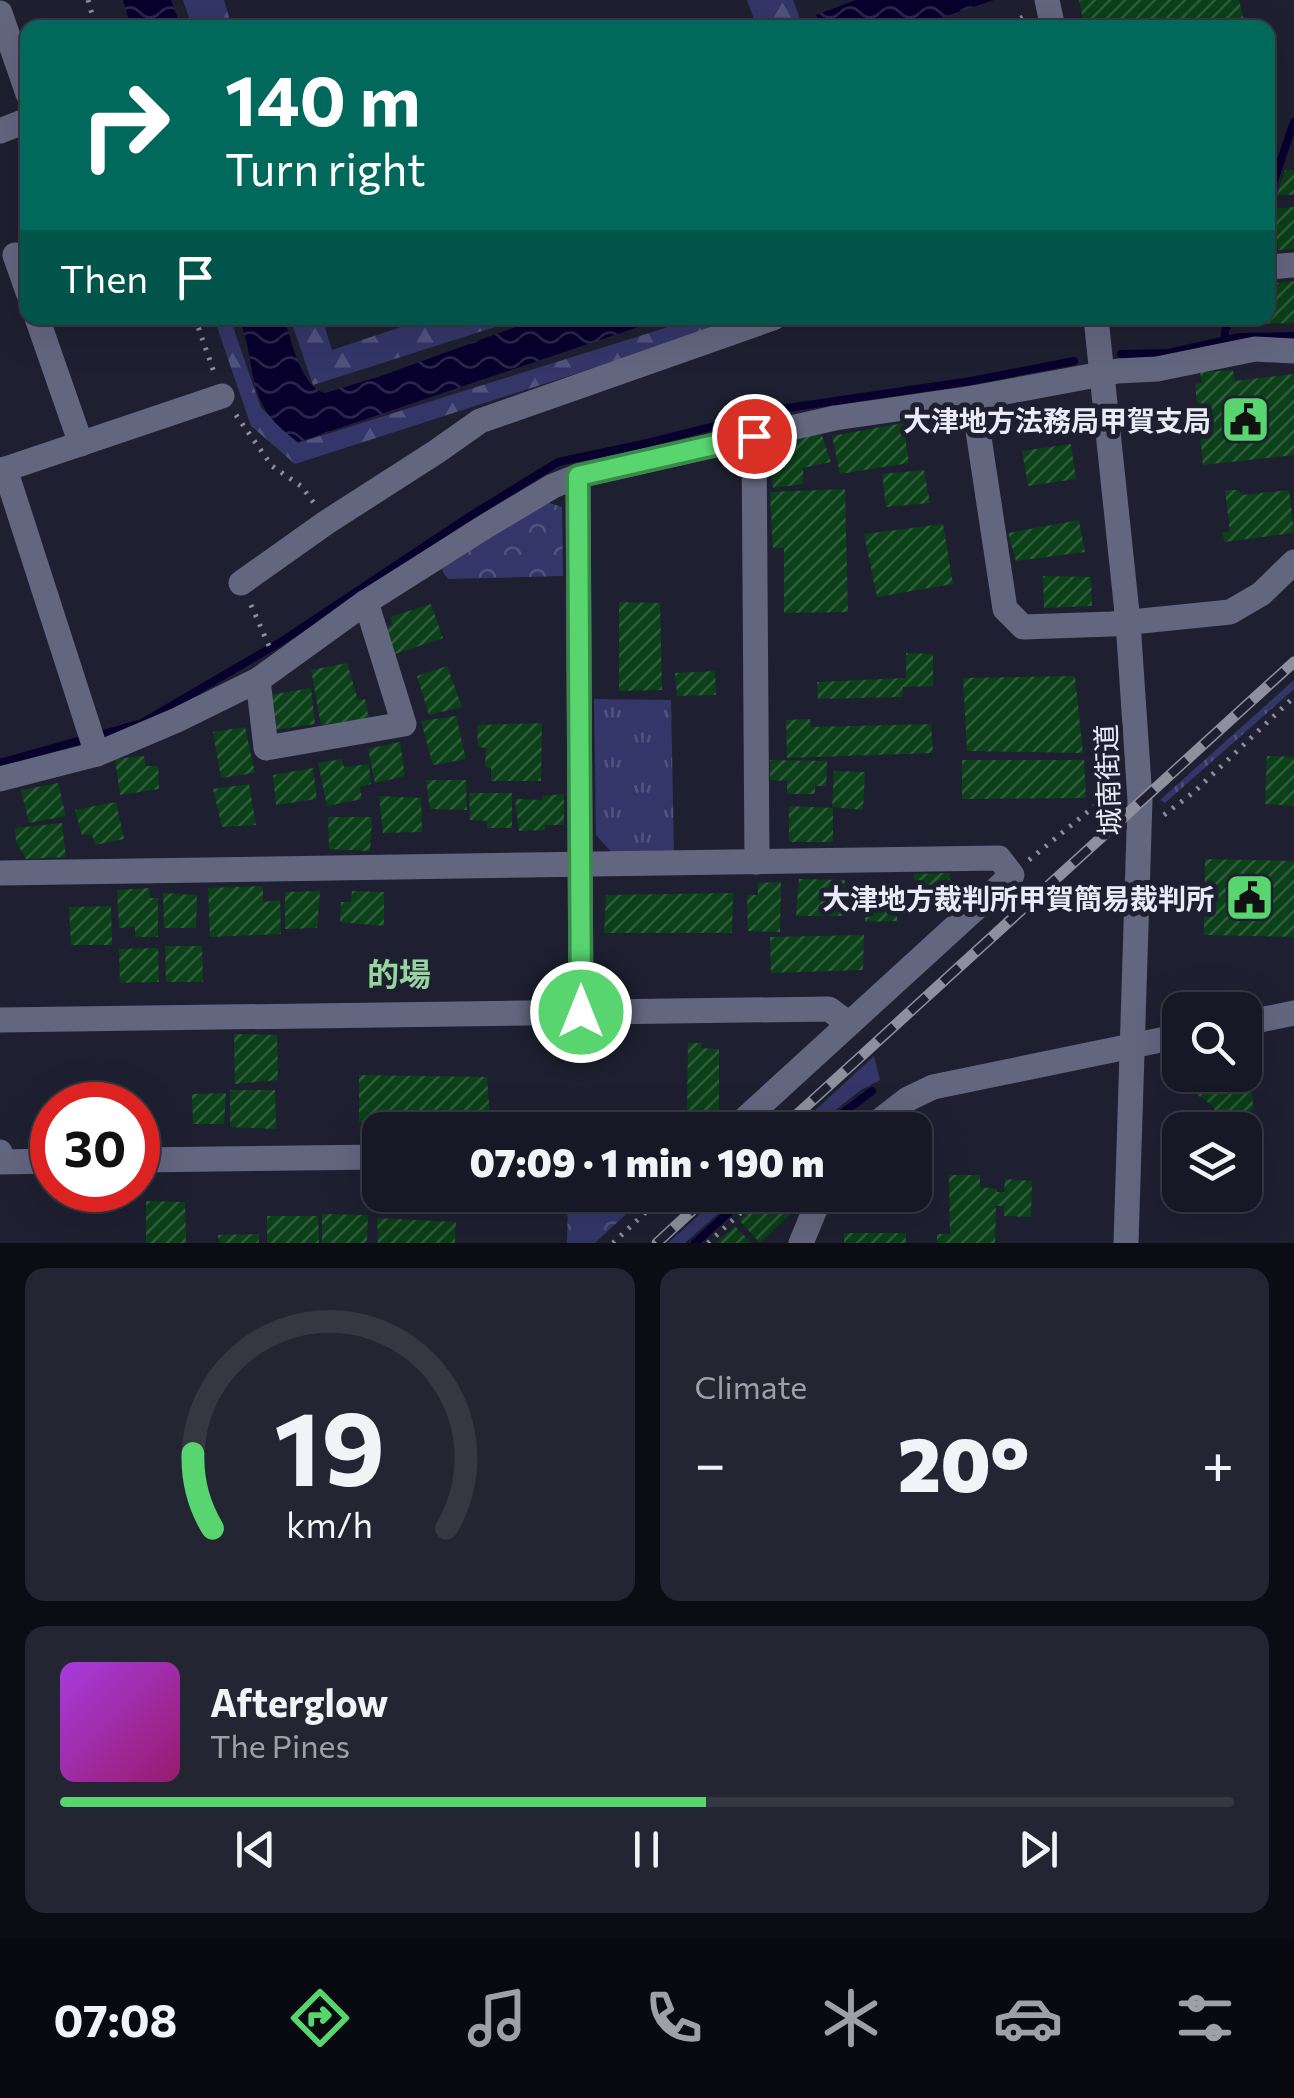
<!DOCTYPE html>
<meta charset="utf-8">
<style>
body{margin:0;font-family:Commissioner,"Noto Sans JP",sans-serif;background:#232532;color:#f1f3f6;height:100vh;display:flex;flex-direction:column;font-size:38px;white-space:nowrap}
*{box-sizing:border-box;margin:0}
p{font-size:32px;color:#9ea0a7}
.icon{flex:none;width:55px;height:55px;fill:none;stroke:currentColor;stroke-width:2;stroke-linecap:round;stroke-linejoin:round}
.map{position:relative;height:1243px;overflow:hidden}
.panel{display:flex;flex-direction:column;gap:25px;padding:25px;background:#0c0d14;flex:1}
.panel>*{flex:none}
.top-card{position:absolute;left:20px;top:20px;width:1255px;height:305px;border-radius:20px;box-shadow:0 10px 40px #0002,0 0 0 2px #353742;background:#00695c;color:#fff;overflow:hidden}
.fabs{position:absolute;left:1162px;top:992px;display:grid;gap:20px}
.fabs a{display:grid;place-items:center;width:100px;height:100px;border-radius:20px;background:#161825;box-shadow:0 10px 40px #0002,0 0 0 2px #353742;font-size:50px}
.speed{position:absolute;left:30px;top:1082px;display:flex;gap:20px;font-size:50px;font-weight:700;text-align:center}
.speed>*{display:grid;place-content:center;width:130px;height:130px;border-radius:50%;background:#161825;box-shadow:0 10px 40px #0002,0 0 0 2px #353742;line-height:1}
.speed .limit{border:15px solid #d22;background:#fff;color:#111}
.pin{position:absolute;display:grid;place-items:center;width:85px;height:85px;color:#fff;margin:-42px;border:5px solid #fff;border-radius:50%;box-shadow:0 2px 10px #0007}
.me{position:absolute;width:110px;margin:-55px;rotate:0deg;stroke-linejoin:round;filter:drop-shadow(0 0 8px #0008)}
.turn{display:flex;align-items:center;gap:35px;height:210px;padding:0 40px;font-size:45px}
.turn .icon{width:130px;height:130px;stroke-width:2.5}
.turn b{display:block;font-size:70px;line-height:85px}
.then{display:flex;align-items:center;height:95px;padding:0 40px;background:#0003;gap:20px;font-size:38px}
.big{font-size:75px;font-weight:800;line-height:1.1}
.panel .card{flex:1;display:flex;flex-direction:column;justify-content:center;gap:15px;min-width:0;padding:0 35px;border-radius:20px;background:#232532}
.panel .dial{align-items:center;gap:0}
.dial svg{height:260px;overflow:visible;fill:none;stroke:#353742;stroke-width:7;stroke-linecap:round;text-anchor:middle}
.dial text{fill:#f1f3f6;stroke:none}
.song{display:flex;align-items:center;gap:30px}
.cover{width:120px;height:120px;border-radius:15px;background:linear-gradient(135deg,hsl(280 70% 55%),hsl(320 70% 35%))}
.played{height:10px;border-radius:5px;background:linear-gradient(90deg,#58d56f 55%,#353742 55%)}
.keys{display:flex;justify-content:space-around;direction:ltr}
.heat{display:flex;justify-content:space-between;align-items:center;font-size:55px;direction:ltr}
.panel .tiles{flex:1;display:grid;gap:25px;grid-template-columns:1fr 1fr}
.card:last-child{grid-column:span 2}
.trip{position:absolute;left:362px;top:1112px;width:570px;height:100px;border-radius:20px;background:#161825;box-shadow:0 10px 40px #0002,0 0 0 2px #353742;font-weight:800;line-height:100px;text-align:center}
.tabs{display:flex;height:160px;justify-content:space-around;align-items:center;background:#090a0f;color:#9ea0a7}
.tabs .icon{width:70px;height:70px}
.tabs .active{color:#58d56f}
.tabs b{font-size:45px;color:#f1f3f6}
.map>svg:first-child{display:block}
.grass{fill:url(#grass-tufts)}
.forest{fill:url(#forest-firs)}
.park{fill:url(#park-crowns)}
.water{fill:url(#water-waves)}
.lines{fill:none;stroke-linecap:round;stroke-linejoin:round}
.stream{stroke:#08012e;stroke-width:8}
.building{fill:url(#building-hatch)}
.path{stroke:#8d8f9d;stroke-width:5;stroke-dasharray:2.5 8;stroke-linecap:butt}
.minor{stroke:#63667f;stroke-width:25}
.rail-casing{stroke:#8e909e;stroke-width:11}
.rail{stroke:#1e2031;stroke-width:8;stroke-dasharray:22;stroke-linecap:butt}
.route-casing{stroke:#398a48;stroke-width:25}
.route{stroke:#58d56f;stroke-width:18}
.labels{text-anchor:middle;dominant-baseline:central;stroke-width:10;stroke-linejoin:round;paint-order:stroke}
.poi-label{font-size:28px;font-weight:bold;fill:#e9ebf7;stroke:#1e2031;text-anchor:end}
.street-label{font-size:28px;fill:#e9ebf7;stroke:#1e2031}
.quarter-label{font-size:32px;font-weight:bold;fill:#97d59e;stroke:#1e2031}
</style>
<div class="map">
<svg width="1294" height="1243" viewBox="0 0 1294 1243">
<defs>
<pattern id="grass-tufts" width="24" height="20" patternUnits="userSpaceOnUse" patternTransform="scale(2.5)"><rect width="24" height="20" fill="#343669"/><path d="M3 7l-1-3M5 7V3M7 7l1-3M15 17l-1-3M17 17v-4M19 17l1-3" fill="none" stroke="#51537f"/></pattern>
<pattern id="forest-firs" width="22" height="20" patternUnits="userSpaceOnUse" patternTransform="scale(2.5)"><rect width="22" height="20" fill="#343669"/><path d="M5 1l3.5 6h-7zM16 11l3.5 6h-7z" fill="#51537f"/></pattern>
<pattern id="park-crowns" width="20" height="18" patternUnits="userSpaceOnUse" patternTransform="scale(2.5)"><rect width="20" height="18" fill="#343669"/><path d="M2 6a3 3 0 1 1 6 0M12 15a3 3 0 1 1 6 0" fill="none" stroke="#51537f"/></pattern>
<pattern id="water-waves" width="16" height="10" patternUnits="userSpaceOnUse" patternTransform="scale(2.5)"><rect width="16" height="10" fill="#08012e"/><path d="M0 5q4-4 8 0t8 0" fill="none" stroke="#2c264d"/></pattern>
<pattern id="building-hatch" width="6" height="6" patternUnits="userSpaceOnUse" patternTransform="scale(2.5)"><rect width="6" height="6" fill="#0b4018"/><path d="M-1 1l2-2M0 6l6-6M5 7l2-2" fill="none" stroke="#2f5c3a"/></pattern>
</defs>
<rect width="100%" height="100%" fill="#1e2031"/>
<g class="grass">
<polygon points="1294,680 1294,689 1165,803 1160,800"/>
<polygon points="594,699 671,700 674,854 613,854 596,835"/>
<polygon points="874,1056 880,1080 861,1090 810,1130 794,1130"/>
<polygon points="721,1195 739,1195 685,1243 668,1243"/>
</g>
<g class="forest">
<polygon points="183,0 224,0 232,27 192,27"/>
<polygon points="747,0 793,0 803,27 757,27"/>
<polygon points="214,318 230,318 261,408 298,443 697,318 749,318 295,464 251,426"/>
<polygon points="290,318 322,318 332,350 428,318 523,318 313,385"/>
</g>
<g class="park">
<polygon points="546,502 562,507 563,576 448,579 441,568"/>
<polygon points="568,1195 647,1195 595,1243 567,1243"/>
</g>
<g class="water">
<polygon points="123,0 171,0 181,27 131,27"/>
<polygon points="856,0 994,0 913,27 821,27 816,15"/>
<path d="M239,318H284C291,339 301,388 325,393L381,376L540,318H665L298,442C242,403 260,373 239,318Z"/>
</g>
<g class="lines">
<g class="stream">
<polyline points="1268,198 1294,122"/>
<polyline points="1225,340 1225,331 1231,318"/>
<polyline points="1121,354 1168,353 1240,337 1294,336"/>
<polyline points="0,763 142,723 279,643 467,518 558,462 643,444 787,408 971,381 1074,361"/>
<polyline points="820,1130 872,1091"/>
<polyline points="695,1243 748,1195"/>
</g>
</g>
<g class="building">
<polygon points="1079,0 1239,0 1246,28 1085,28"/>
<polygon points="1285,170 1294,170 1294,195 1277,195"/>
<polygon points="1294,207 1294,249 1278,250 1274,209"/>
<polygon points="1294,281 1294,323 1248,324 1248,318 1268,318 1268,284"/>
<polygon points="1233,370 1235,381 1294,374 1294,455 1203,465 1195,384 1202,383 1200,372"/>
<polygon points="903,423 909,463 840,474 832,436"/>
<polygon points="820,430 831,462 803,468 803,484 773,488 768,454"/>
<polygon points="1071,444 1076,479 1028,486 1022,451"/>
<polygon points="924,470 930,503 886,507 882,474"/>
<polygon points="845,489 848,612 784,613 784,548 773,548 770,492"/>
<polygon points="1225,490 1238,490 1242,495 1289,490 1294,533 1224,542 1223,533 1230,531"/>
<polygon points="1079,520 1085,552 1016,561 1008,533"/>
<polygon points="943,524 953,584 877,597 864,534"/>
<polygon points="1043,576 1091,577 1092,606 1044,608"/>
<polygon points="619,602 660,603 662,690 619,691"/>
<polygon points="431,604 443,638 395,654 383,628 393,625 390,617"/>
<polygon points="906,653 933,654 933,686 903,687 902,697 818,699 817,682 906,678"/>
<polygon points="347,663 358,700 365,699 369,719 321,725 311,670"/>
<polygon points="447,666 462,707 429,715 417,676"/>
<polygon points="715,671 716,695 677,696 675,673"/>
<polygon points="1075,676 1083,753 967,751 963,678"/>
<polygon points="311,688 315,724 274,730 270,695"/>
<polygon points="456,716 466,759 433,765 421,721"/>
<polygon points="810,719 811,727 931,724 933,753 787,758 786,720"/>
<polygon points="542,723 541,781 491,781 491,768 485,767 486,748 478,747 477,725"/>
<polygon points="245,727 255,773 221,778 213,732"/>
<polygon points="400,742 405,776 375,783 368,749"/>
<polygon points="144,756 146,766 158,766 159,789 120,795 115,759"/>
<polygon points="1267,756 1294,757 1294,806 1265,804"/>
<polygon points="342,759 344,767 369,764 371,784 360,787 362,799 327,806 318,763"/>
<polygon points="770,760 827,761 826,786 815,786 815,794 787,794 787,781 770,780"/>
<polygon points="962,760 1084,760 1086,798 962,799"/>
<polygon points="313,768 317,799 276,805 273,775"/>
<polygon points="834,771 865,772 863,810 832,807"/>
<polygon points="426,780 466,780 467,810 430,809"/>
<polygon points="58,783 66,816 29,823 21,790"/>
<polygon points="249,784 256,825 222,827 213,789"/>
<polygon points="469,793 512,793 512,828 487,828 487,821 470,820"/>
<polygon points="564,794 564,825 545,825 545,830 519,831 515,799 542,800 542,796"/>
<polygon points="379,796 421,798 422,832 383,833"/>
<polygon points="116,802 124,839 95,845 92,835 82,835 75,810"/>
<polygon points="789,806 833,808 833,842 789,842"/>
<polygon points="328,817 372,817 370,851 329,849"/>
<polygon points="62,823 66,857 26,859 16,842 15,828"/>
<polygon points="1205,859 1294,861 1294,937 1204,935"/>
<polygon points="950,873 949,909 915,908 914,874"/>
<polygon points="799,879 845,880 845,916 796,916"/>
<polygon points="781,882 780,932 748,931 747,895 758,895 757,883"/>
<polygon points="263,886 263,902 280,900 281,934 210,937 208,888"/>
<polygon points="149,888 150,898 158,898 158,937 135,937 135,927 119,928 117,890"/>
<polygon points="865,888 897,889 897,921 865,922"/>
<polygon points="320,891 317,928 285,929 285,892"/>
<polygon points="352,891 384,892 384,926 340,922 341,902 351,902"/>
<polygon points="163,893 197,895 196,928 164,928"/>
<polygon points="733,893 732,933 604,933 606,895"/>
<polygon points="111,906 112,945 71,945 69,907"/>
<polygon points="864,935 863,970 771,973 770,937"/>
<polygon points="165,946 202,946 203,982 166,982"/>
<polygon points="158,948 159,982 120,983 119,949"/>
<polygon points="234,1034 277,1035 278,1080 235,1084"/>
<polygon points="688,1043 702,1043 701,1048 719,1049 719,1114 687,1113"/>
<polygon points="1245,1062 1247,1062 1254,1110 1215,1115 1213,1106 1192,1091 1204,1075 1245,1075"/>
<polygon points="359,1075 487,1077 490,1119 359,1122"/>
<polygon points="230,1090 275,1090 276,1129 230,1127"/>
<polygon points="226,1093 224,1124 193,1124 192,1094"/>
<polygon points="949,1175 980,1175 980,1187 997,1189 997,1192 1004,1192 1005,1179 1032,1181 1031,1217 1004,1216 1004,1206 996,1206 995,1243 937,1243 937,1234 950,1234"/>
<polygon points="766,1195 787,1195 799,1206 760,1243 739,1220"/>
<polygon points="146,1201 185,1202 186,1243 146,1243"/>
<polygon points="322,1214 368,1215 367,1243 322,1243"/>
<polygon points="267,1216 318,1216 319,1243 267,1243"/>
<polygon points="377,1218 456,1222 455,1243 378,1243"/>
<polygon points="735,1226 751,1243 716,1243"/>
<rect x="844" y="1233" width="62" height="10"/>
<polygon points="259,1234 259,1243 219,1243 218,1235"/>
</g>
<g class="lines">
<g class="path">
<polyline points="88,0 96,28"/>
<polyline points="1002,28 1027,15"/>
<polyline points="195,318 215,375"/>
<polyline points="236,415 272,466 301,486 314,503"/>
<polyline points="251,605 269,646"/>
<polyline points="1164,815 1194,792 1294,697"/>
<polyline points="1029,860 1113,791"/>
<polyline points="613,1243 664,1195"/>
<polyline points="708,1243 760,1195"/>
</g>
<g class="minor">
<polyline points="1047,0 1053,28"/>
<polyline points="0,13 28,94"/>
<polyline points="0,131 28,120"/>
<polyline points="15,255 28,292"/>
<polyline points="1268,267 1294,265"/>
<polyline points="37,318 81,444"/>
<polyline points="1096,318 1128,622 1140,800 1126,1243"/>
<polyline points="973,398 1005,609 1023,627 1112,624 1230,612 1261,594 1294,562"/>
<polyline points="754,436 757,862"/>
<polyline points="5,469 97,754"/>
<polyline points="0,471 222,396"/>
<polyline points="578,476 581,1013"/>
<polyline points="241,583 327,522 436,452 480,421 773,318"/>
<polyline points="258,680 266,748 404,724 366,602"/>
<polyline points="0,779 97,754 177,720 258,680 366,602 486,526 553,486 578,476 835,418 973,398 1118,371 1157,369 1255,349 1294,351"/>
<polyline points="0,873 999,858 1012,875 733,1130"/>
<polyline points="0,1020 829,1009 849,1024"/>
<polyline points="1245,1023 1294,1013"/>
<polyline points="868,1130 908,1099 933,1087 1180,1036"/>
<polyline points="0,1152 0,1162 52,1161"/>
<polyline points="138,1160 380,1157"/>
<polyline points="801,1243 821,1195"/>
</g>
<defs>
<g id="rail">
<polyline points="780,1130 1294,662"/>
<polyline points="657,1243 709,1195"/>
</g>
</defs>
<use href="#rail" class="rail-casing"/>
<use href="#rail" class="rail"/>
</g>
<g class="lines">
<defs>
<polyline id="route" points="581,1012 578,476 754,436"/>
</defs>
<use href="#route" class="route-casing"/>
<use href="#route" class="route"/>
</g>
<defs>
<symbol id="civic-square" viewBox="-11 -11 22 22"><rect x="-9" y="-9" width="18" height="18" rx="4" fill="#58d56f" stroke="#1e2031"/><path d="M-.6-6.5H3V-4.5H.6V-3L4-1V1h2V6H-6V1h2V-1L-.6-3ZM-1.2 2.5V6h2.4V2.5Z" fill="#111"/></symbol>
</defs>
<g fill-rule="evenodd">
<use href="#civic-square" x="1218" y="392" width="55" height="55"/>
<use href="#civic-square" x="1222" y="870" width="55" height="55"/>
</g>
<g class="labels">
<g class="poi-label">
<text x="1211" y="420">大津地方法務局甲賀支局</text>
<text x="1214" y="898">大津地方裁判所甲賀簡易裁判所</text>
</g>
<g class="street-label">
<text transform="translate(1107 780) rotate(-92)">城南街道</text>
</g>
<g class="quarter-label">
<text x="399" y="973">的場</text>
</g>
</g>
</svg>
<div class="fabs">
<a><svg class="icon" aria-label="search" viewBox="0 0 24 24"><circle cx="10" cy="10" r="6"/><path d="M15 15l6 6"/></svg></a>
<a><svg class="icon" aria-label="layers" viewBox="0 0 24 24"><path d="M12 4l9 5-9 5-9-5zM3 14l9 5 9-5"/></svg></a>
</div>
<div class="speed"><div class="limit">30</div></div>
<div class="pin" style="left:754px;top:436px;background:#d93025"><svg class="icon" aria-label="arrive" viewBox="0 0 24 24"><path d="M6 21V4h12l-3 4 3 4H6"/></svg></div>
<svg class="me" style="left:581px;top:1012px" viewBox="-20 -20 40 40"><circle r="17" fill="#58d56f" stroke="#fff" stroke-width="3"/><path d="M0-11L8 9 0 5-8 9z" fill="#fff"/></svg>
<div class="trip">07:09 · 1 min · 190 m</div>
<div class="top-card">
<div class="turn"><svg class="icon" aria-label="right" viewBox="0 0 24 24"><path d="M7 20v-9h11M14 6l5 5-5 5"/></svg><div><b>140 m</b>Turn right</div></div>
<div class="then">Then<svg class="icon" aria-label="arrive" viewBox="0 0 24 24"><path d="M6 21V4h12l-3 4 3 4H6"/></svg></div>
</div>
</div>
<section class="panel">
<div class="tiles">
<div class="card dial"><svg viewBox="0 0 100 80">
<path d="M14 69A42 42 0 1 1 86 69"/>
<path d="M14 69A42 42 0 0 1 8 46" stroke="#58d56f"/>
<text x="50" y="56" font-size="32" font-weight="700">19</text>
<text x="50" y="72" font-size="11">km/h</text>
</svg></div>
<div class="card"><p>Climate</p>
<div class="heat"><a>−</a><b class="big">20°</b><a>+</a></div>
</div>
<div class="card">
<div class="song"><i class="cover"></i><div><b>Afterglow</b><p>The Pines</p></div></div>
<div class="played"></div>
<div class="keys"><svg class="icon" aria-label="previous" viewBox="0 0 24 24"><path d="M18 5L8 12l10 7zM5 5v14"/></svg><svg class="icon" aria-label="pause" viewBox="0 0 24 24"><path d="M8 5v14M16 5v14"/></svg><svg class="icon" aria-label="next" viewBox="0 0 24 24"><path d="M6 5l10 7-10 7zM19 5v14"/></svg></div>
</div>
</div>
</section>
<nav class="tabs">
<b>07:08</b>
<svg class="icon active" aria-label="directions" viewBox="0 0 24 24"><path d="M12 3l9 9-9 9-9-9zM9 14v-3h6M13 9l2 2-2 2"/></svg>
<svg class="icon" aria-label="music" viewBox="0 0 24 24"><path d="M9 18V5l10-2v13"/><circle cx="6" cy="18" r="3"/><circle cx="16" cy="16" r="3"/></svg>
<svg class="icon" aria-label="phone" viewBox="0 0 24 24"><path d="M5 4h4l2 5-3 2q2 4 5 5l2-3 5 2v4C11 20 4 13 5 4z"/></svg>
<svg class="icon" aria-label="climate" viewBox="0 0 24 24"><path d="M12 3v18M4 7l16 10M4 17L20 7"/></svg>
<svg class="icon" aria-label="car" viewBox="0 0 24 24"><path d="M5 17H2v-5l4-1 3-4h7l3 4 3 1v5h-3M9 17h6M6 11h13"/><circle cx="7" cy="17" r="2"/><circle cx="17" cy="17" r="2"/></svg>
<svg class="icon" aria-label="filters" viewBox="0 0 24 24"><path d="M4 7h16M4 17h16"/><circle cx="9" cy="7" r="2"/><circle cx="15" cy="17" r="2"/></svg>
</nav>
